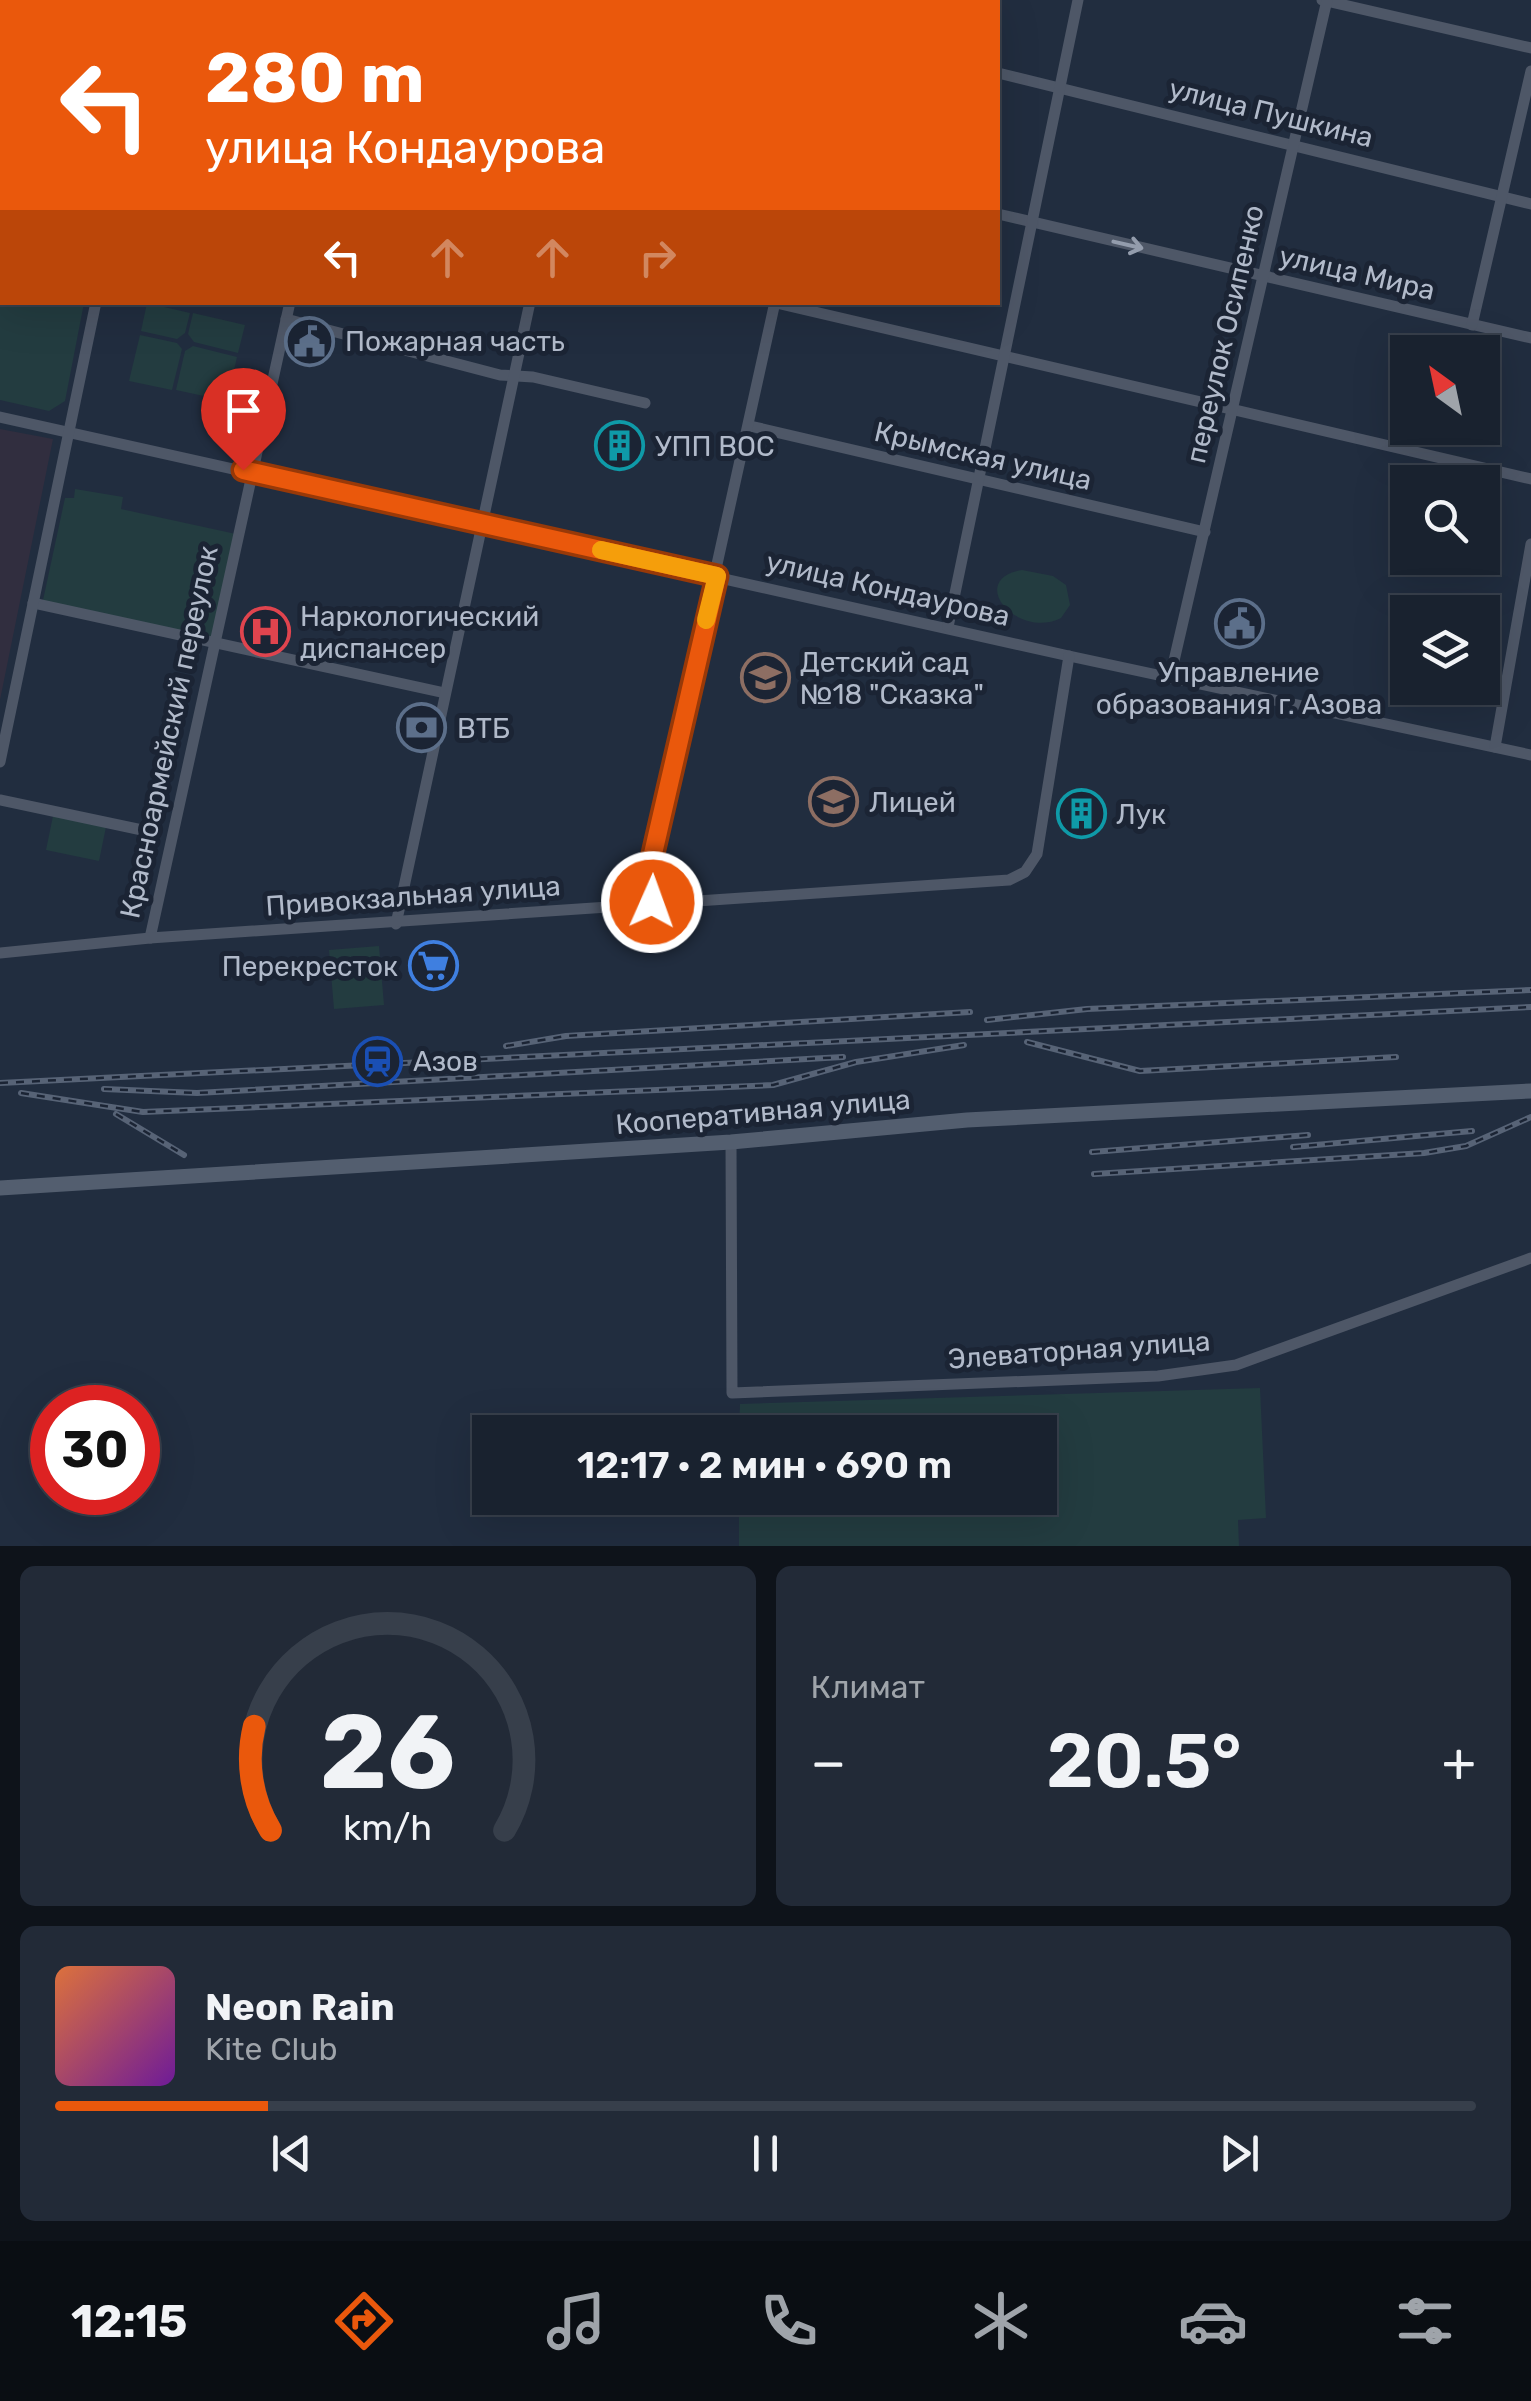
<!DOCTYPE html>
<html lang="ru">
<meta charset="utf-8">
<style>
body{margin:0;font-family:Rubik,sans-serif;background:#222a37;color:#f1f3f6;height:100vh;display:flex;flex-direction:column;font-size:38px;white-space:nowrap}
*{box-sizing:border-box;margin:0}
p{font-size:32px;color:#9fa4aa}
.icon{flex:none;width:55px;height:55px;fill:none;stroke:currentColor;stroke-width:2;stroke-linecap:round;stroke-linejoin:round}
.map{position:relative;height:1546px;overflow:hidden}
.side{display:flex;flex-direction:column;gap:20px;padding:20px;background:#0e131a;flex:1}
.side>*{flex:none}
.banner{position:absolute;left:0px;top:0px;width:1000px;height:305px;box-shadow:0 10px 40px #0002,0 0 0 2px #373f4b;background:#ea580c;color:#fff;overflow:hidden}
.needle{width:65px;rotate:327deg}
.fabs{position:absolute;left:1390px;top:335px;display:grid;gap:20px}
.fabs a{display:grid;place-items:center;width:110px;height:110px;border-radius:0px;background:#19222f;box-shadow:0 10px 40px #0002,0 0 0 2px #373f4b;font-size:50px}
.speed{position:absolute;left:30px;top:1385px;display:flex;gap:20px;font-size:50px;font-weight:700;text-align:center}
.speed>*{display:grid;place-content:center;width:130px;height:130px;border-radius:50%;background:#19222f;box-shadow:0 10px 40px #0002,0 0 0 2px #373f4b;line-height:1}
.speed .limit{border:15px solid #d22;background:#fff;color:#111}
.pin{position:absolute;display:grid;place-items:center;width:85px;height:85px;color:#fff;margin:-102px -42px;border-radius:50% 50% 50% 0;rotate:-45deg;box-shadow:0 0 10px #0007}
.pin .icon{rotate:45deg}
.me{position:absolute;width:110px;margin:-55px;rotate:2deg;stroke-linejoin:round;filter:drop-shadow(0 0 8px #0008)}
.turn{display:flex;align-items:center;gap:35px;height:210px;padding:0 40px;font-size:45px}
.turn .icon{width:130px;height:130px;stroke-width:2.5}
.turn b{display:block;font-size:70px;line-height:85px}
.lanes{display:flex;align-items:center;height:95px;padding:0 40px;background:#0003;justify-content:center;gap:50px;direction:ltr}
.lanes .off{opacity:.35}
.big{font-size:75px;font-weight:600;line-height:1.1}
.side .tile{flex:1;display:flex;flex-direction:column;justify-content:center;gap:15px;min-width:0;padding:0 35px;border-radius:15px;background:#222a37}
.side .dial{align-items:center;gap:0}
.dial svg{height:260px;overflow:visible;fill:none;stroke:#373f4b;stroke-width:7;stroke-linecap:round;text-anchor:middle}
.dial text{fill:#f1f3f6;stroke:none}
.song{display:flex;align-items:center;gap:30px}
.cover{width:120px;height:120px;border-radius:15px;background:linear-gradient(135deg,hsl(20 70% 55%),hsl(280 70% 35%))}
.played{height:10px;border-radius:5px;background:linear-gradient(90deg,#ea580c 15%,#373f4b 15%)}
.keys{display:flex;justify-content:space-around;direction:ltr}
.heat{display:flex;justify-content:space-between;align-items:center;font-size:55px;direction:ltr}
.side .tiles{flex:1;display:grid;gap:20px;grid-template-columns:1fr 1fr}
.tile:last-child{grid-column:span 2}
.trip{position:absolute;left:472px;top:1415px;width:585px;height:100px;border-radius:0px;background:#19222f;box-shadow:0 10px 40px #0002,0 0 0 2px #373f4b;font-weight:600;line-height:100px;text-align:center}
.dock{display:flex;height:160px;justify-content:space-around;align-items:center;background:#0a0e13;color:#9fa4aa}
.dock .icon{width:70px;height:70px}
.dock .active{color:#ea580c}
.dock b{font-size:45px;color:#f1f3f6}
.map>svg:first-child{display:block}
.medical{fill:#312e3f}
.green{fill:#233c40}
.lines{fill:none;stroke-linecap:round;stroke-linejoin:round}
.minor{stroke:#4e5767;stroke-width:11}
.major{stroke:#535e6f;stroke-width:15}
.rail-casing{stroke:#576376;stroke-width:6}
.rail{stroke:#1b2434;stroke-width:2.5;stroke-dasharray:8;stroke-linecap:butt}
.oneway{stroke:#939cac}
.route-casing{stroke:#983908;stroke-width:25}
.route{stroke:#ea580c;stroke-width:18}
.slow{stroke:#f59e0b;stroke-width:18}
.labels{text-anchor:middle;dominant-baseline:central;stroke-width:10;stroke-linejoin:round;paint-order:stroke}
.street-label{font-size:28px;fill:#b1baca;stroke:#1b2434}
.poi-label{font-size:28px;fill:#b1baca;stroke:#1b2434;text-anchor:start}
</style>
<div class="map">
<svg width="1531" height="1546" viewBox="0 0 1531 1546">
<rect width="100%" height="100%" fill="#212d3f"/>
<polygon class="medical" points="0,429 53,439 0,700"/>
<g class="green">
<polygon points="0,218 2,302 84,303 65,401 49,411 0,400"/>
<polygon points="147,303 190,313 185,333 177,339 141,331"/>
<polygon points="193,313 245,325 238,353 194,342 188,334"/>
<polygon points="140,335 177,343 182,349 172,390 129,381"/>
<polygon points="193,346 237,357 227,401 176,390 185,351"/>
<polygon points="75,489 123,497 121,509 236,534 211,642 42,605 65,498 74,498"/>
<path d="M1022,570L1053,576L1066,585L1070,605L1061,618C1018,640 965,580 1022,570Z"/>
<polygon points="53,816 106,827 99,861 46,850"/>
<polygon points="379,946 384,1005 334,1009 329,950"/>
<polygon points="1260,1388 1266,1518 1238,1520 1239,1546 739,1546 739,1498 1040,1498 1040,1432 739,1432 740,1404"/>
</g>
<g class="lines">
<g class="minor">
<polyline points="72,0 83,2"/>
<polyline points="1322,0 1531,48"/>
<polyline points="160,2 161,0"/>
<polyline points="353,2 354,0"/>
<polyline points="594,2 594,0"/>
<polyline points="998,73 1531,204"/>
<polyline points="998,214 1531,338"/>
<polyline points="772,302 1531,479"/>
<polyline points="286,319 500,375 533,377 645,403"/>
<polyline points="1472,325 1531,71"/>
<polyline points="0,417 1069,656 1531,755"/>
<polyline points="750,426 1205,532"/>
<polyline points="33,603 445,693"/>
<polyline points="948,627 1078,0"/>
<polyline points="1170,678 1327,0"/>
<polyline points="1495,747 1531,544"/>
<polyline points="0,762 96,302"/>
<polyline points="0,800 142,830"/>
<polyline points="652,902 652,858 775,302"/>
<polyline points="396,924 530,302"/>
<polyline points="150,938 290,302"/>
<polyline points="0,953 150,938 1009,880 1025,872 1037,854 1069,656"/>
<polyline points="731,1142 732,1393 1158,1376 1236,1365 1531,1258"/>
</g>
<polyline class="major" points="0,1188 731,1142 967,1120 1531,1091"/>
<defs>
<g id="rail">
<polyline points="987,1020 1087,1009 1531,990"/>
<polyline points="1027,1042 1140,1071 1396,1057"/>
<polyline points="506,1046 566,1036 970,1012"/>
<polyline points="0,1083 1531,1007"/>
<polyline points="104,1089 197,1093 843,1057"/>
<polyline points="21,1093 143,1112 773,1085 856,1062 964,1045"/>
<polyline points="116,1114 184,1155"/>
<polyline points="1293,1147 1472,1131"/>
<polyline points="1092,1152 1308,1135"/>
<polyline points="1094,1174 1424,1153 1466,1146 1531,1117"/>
</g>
</defs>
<use href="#rail" class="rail-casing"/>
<use href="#rail" class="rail"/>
</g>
<defs><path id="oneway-shaft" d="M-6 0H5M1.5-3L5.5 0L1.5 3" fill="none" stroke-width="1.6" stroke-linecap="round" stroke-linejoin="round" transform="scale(2.5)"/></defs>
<use class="oneway" href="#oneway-shaft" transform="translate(1128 245) rotate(13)"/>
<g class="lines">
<defs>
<polyline id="route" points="243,470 717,576 652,858 652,902"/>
</defs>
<use href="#route" class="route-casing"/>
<use href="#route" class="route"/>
<polyline class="slow" points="601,550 717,576 706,620"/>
</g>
<defs>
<symbol id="civic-ring" viewBox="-11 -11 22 22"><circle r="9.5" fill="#1b2434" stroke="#5c6f8a" stroke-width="1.5"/><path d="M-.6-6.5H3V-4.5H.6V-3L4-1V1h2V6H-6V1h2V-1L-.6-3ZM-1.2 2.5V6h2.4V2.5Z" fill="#5c6f8a"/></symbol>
<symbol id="building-ring" viewBox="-11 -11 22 22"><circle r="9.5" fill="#1b2434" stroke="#0f9aa8" stroke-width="1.5"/><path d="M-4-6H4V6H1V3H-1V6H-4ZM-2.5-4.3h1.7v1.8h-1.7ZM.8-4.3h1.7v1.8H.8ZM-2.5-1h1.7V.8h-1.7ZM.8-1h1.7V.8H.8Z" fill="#0f9aa8"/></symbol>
<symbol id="hospital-ring" viewBox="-11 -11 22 22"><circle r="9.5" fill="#1b2434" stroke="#e0444e" stroke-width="1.5"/><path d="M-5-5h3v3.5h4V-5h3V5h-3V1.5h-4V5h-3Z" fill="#e0444e"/></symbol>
<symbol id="school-ring" viewBox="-11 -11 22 22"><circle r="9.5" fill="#1b2434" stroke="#8d6e63" stroke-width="1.5"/><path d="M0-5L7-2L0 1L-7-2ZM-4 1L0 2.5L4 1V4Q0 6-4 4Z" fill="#8d6e63"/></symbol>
<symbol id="bank-ring" viewBox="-11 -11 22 22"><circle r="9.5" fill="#1b2434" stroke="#5c6f8a" stroke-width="1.5"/><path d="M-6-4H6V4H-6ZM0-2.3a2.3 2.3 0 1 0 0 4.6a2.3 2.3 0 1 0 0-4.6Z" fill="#5c6f8a"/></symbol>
<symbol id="supermarket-ring" viewBox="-11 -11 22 22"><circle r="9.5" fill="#1b2434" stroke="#3f7fe0" stroke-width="1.5"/><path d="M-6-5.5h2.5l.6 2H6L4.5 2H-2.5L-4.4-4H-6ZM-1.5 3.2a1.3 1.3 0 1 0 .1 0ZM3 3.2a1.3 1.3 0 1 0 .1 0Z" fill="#3f7fe0"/></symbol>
<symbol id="station-ring" viewBox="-11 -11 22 22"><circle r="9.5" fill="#1b2434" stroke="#1a4fb4" stroke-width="1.5"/><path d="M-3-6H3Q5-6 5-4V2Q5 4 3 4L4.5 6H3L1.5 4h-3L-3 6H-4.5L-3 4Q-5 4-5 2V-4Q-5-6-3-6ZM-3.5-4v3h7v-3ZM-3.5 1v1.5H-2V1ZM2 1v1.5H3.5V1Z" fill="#1a4fb4"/></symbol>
</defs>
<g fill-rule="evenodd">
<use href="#civic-ring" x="282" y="314" width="55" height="55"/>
<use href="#building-ring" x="592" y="418" width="55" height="55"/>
<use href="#civic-ring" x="1212" y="596" width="55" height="55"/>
<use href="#hospital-ring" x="238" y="604" width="55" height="55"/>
<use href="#school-ring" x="738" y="650" width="55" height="55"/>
<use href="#bank-ring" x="394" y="700" width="55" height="55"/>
<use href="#school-ring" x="806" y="774" width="55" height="55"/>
<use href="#building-ring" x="1054" y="786" width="55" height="55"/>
<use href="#supermarket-ring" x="406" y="938" width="55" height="55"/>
<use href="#station-ring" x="350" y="1034" width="55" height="55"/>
</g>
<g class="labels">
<g class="street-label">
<text transform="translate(1271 113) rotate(14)">улица Пушкина</text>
<text transform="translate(1357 273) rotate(13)">улица Мира</text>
<text transform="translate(1225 334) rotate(-77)">переулок Осипенко</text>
<text transform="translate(983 456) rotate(13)">Крымская улица</text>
<text transform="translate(888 589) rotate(13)">улица Кондаурова</text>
<text transform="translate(169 732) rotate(-78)">Красноармейский переулок</text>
<text transform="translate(413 896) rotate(-4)">Привокзальная улица</text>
<text transform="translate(763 1112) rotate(-5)">Кооперативная улица</text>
<text transform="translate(1079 1350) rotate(-4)">Элеваторная улица</text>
</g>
<g class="poi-label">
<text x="345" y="341">Пожарная часть</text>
<text x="655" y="446">УПП ВОС</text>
<text x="300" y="616">Наркологический<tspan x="300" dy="32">диспансер</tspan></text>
<text x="800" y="662">Детский сад<tspan x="800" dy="32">№18 "Сказка"</tspan></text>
<text x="1239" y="672" text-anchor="middle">Управление<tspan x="1239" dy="32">образования г. Азова</tspan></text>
<text x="457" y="728">ВТБ</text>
<text x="869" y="802">Лицей</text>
<text x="1116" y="814">Лук</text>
<text x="398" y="966" text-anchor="end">Перекресток</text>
<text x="413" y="1061">Азов</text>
</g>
</g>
</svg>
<div class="fabs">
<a><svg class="needle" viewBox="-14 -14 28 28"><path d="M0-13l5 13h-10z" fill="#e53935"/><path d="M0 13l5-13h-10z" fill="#9fa4aa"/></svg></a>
<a><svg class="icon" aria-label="search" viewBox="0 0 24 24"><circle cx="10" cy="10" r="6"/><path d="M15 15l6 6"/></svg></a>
<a><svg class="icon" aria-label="layers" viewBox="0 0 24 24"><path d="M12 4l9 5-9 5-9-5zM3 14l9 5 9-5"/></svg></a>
</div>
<div class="speed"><div class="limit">30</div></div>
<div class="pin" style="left:243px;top:470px;background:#d93025"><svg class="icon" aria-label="arrive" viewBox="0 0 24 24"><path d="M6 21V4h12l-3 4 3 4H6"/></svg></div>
<svg class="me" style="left:652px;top:902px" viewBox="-20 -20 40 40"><circle r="17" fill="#ea580c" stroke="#fff" stroke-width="3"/><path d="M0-11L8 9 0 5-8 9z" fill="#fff"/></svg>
<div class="trip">12:17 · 2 мин · 690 m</div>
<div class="banner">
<div class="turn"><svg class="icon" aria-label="left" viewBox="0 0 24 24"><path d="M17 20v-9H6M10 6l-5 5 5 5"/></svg><div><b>280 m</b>улица Кондаурова</div></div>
<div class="lanes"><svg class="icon" aria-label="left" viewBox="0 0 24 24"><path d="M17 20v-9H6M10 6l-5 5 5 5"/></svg><svg class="icon off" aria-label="ahead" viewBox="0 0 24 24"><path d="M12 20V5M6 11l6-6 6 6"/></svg><svg class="icon off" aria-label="ahead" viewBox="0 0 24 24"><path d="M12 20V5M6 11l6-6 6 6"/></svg><svg class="icon off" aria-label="right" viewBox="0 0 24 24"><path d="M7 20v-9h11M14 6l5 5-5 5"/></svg></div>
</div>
</div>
<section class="side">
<div class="tiles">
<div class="tile dial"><svg viewBox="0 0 100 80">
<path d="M14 69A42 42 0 1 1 86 69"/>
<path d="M14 69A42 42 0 0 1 9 37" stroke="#ea580c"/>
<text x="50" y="56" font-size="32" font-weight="700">26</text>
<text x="50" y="72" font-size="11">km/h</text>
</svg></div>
<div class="tile"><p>Климат</p>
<div class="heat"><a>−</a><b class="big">20.5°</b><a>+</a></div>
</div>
<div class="tile">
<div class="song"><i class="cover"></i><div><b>Neon Rain</b><p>Kite Club</p></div></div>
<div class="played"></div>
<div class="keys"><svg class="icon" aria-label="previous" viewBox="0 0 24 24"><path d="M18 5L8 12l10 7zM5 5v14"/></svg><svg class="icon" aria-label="pause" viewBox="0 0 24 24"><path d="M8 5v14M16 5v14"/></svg><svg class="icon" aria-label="next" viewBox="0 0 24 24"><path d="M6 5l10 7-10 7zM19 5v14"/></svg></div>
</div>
</div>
</section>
<nav class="dock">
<b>12:15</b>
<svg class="icon active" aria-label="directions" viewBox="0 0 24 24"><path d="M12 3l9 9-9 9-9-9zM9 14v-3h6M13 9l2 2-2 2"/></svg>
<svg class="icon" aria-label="music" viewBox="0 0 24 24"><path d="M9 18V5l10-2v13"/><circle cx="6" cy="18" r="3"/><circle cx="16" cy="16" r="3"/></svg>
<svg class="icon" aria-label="phone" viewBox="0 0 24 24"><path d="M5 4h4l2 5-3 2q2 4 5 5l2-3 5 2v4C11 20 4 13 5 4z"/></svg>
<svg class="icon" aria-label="climate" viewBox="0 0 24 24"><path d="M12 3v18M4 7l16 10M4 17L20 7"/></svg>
<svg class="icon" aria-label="car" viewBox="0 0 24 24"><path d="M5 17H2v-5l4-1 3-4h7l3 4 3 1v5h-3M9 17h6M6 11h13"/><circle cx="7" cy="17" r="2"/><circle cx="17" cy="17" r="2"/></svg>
<svg class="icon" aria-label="filters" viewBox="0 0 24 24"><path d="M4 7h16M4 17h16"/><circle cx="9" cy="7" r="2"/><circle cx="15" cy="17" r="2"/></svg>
</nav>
